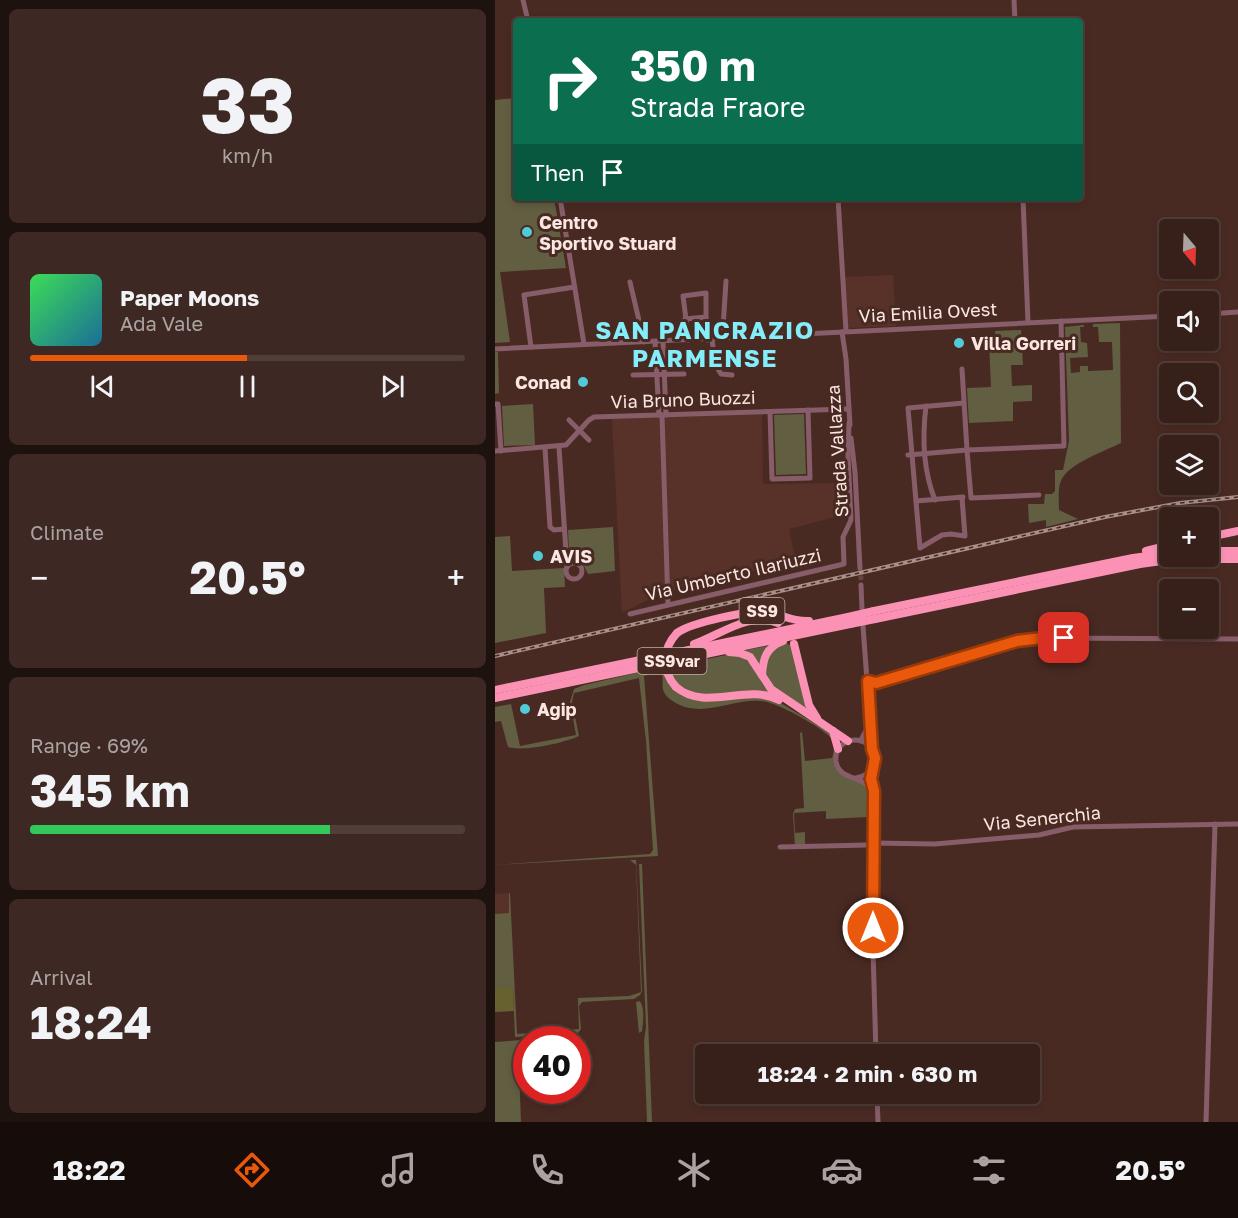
<!DOCTYPE html>
<meta charset="utf-8">
<style>
body{margin:0;font-family:"Golos Text",sans-serif;background:#3e2823;color:#f1f3f6;height:100vh;display:flex;flex-direction:column;font-size:22px;white-space:nowrap}
*{box-sizing:border-box;margin:0}
p{font-size:20px;color:#aaa3a2}
.icon{flex:none;width:33px;height:33px;fill:none;stroke:currentColor;stroke-width:2;stroke-linecap:round;stroke-linejoin:round}
.map{position:relative;flex:1;overflow:hidden}
.side{display:flex;flex-direction:column;gap:9px;padding:9px;background:#1e120e;width:495px}
.side>*{flex:none}
.guide{position:absolute;left:18px;top:18px;width:570px;height:183px;border-radius:6px;box-shadow:0 3px 9px #0003,0 0 0 2px #513e39;background:#0b6e4f;color:#fff;overflow:hidden}
.needle{width:39px;rotate:161deg}
.buttons{position:absolute;left:664px;top:219px;display:grid;gap:12px}
.buttons a{display:grid;place-items:center;width:60px;height:60px;border-radius:6px;background:#37201a;box-shadow:0 3px 9px #0003,0 0 0 2px #513e39;font-size:30px}
.speed{position:absolute;left:18px;top:1026px;display:flex;gap:12px;font-size:30px;font-weight:700;text-align:center}
.speed>*{display:grid;place-content:center;width:78px;height:78px;border-radius:50%;background:#37201a;box-shadow:0 3px 9px #0003,0 0 0 2px #513e39;line-height:1}
.speed .limit{border:9px solid #d22;background:#fff;color:#111}
.pin{position:absolute;display:grid;place-items:center;width:51px;height:51px;color:#fff;margin:-26px;border-radius:12px;box-shadow:0 3px 9px #0006}
.me{position:absolute;width:66px;margin:-33px;rotate:0deg;stroke-linejoin:round;filter:drop-shadow(0 0 4px #0008)}
.turn{display:flex;align-items:center;gap:21px;height:126px;padding:0 18px;font-size:27px}
.turn .icon{width:78px;height:78px;stroke-width:2.5}
.turn b{display:block;font-size:42px;line-height:51px}
.then{display:flex;align-items:center;height:57px;padding:0 18px;background:#0003;gap:12px;font-size:22px}
.big{font-size:45px;font-weight:700;line-height:1.1}
.side .widget{flex:1;display:flex;flex-direction:column;justify-content:center;gap:9px;min-width:0;padding:0 21px;border-radius:9px;background:#3e2823}
.side .dial{align-items:center;gap:0}
.dial b{font-size:78px;line-height:1}
.song{display:flex;align-items:center;gap:18px}
.cover{width:72px;height:72px;border-radius:9px;background:linear-gradient(135deg,hsl(130 70% 55%),hsl(200 70% 35%))}
.played{height:6px;border-radius:3px;background:linear-gradient(90deg,#ea580c 50%,#513e39 50%)}
.keys{display:flex;justify-content:space-around;direction:ltr}
.heat{display:flex;justify-content:space-between;align-items:center;font-size:33px;direction:ltr}
.charge{height:9px;border-radius:4px;background:linear-gradient(90deg,#34c759 69%,#513e39 0)}
.trip{position:absolute;left:200px;top:1044px;width:345px;height:60px;border-radius:6px;background:#37201a;box-shadow:0 3px 9px #0003,0 0 0 2px #513e39;font-weight:700;line-height:60px;text-align:center}
.dock{display:flex;height:96px;justify-content:space-around;align-items:center;background:#160d0a;color:#aaa3a2}
.dock .icon{width:42px;height:42px}
.dock .active{color:#ea580c}
.dock b{font-size:27px;color:#f1f3f6}
main{display:flex;flex:1;min-height:0}
.map>svg:first-child{display:block}
.built{fill:#583128}
.green{fill:#615e41}
.forest{fill:#66612e}
.lines{fill:none;stroke-linecap:round;stroke-linejoin:round}
.minor-tunnel{stroke:#644640;stroke-width:5;stroke-dasharray:5 2.5;stroke-linecap:butt}
.minor{stroke:#885d6a;stroke-width:5}
.highway{stroke:#fb92b5;stroke-width:8}
.rail-casing{stroke:#a98f89;stroke-width:4}
.rail{stroke:#492a23;stroke-width:1.5;stroke-dasharray:4.5;stroke-linecap:butt}
.highway-bridge{stroke:#fb92b5;stroke-width:8}
.route-casing{stroke:#983908;stroke-width:15}
.route{stroke:#ea580c;stroke-width:10}
.poi-dot{fill:#52cbd9;stroke:#492a23;stroke-width:2}
.labels{text-anchor:middle;dominant-baseline:central;stroke-width:6;stroke-linejoin:round;paint-order:stroke}
.shield{fill:#492a23;stroke:#c6aea8;stroke-width:1.5}
.shield-label{font-size:16px;font-weight:bold;fill:#fce6e1}
.poi-label{font-size:18px;font-weight:bold;fill:#fce6e1;stroke:#492a23;text-anchor:start}
.street-label{font-size:18px;fill:#fce6e1;stroke:#492a23}
.district-label{font-size:24px;font-weight:bold;letter-spacing:1.5px;fill:#83edfa;stroke:#492a23}
</style>
<main>
<section class="side">
<div class="widget dial"><b>33</b><p>km/h</p></div>
<div class="widget">
<div class="song"><i class="cover"></i><div><b>Paper Moons</b><p>Ada Vale</p></div></div>
<div class="played"></div>
<div class="keys"><svg class="icon" aria-label="previous" viewBox="0 0 24 24"><path d="M18 5L8 12l10 7zM5 5v14"/></svg><svg class="icon" aria-label="pause" viewBox="0 0 24 24"><path d="M8 5v14M16 5v14"/></svg><svg class="icon" aria-label="next" viewBox="0 0 24 24"><path d="M6 5l10 7-10 7zM19 5v14"/></svg></div>
</div>
<div class="widget"><p>Climate</p>
<div class="heat"><a>−</a><b class="big">20.5°</b><a>+</a></div>
</div>
<div class="widget"><p>Range · 69%</p><b class="big">345 km</b><div class="charge"></div></div>
<div class="widget"><p>Arrival</p><b class="big">18:24</b></div>
</section>
<div class="map">
<svg width="743" height="1122" viewBox="0 0 743 1122">
<rect width="100%" height="100%" fill="#492a23"/>
<g class="built">
<polygon points="398,275 401,326 350,328 350,277"/>
<polygon points="267,414 268,484 342,483 344,516 294,529 301,561 166,593 127,613 117,419"/>
<polygon points="14,893 16,947 0,949 0,894"/>
</g>
<g class="green">
<polygon points="21,98 21,198 59,198 71,268 5,272 15,342 0,343 0,100"/>
<path d="M625,323L626,443C610,451 578,462 568,477C562,486 564,499 564,510L583,519L551,527V520L534,523L533,504H549L550,494H557L560,491V470H568L574,441L570,327L589,325V327H585L586,342L592,343L593,357L575,358L576,373L585,372V366H593V371L618,370L617,342H604L603,327H598V324Z"/>
<polygon points="526,330 528,365 516,365 517,386 537,385 537,401 518,402 518,421 474,423 472,388 496,387 494,343 501,342 500,331"/>
<polygon points="0,352 3,352 4,393 0,394"/>
<polygon points="38,404 40,445 9,446 7,406"/>
<polygon points="309,414 311,474 281,475 279,415"/>
<polygon points="118,527 120,571 93,574 88,564 74,554 73,530"/>
<polygon points="15,536 17,571 69,568 70,587 49,588 51,633 0,643 0,537"/>
<path d="M291,642L294,645L297,644L311,709C298,700 269,687 270,668C271,663 273,658 274,653Z"/>
<polygon points="272,646 265,664 247,651"/>
<path d="M236,654C263,659 259,676 274,692L205,695L183,685L173,667Z"/>
<path d="M167,667L189,696H253L284,702L334,732L341,739L340,766L373,788L376,802L375,824L373,825V817L331,819V811L299,813L300,833L310,832V846H300L298,814L300,809L309,808L305,733L307,732L310,761L337,758C339,751 341,743 335,737C324,726 280,701 265,701C236,699 207,719 179,702C175,699 171,697 169,692C166,687 169,680 167,674L165,672L149,676L163,856L0,865L155,854L158,850L151,741L144,678L79,693L77,702L84,736C69,743 28,752 13,747L6,721L0,722V707L16,704L25,746L81,735L75,702L79,689L89,685Z"/>
<polygon points="135,860 141,860 147,991 145,995 139,999 87,1002 84,1006 86,1029 83,1033 20,1037 18,988 0,988 0,914 14,913 14,893 15,893 22,1034 84,1029 83,998 134,996 146,992 141,865"/>
<polygon points="144,864 147,864 157,1122 152,1122 149,1041 151,1027"/>
<path d="M145,1001C150,1009 148,1022 147,1031L144,1033L141,1002Z"/>
<polygon points="81,1036 85,1036 87,1040 32,1040 31,1042 23,1043 26,1122 0,1122 0,1042"/>
</g>
<polygon class="forest" points="18,987 19,1011 0,1012 0,988"/>
<g class="lines">
<polyline class="minor-tunnel" points="365,568 366,580"/>
<g class="minor">
<polyline points="28,0 33,21"/>
<polyline points="519,0 520,21"/>
<polyline points="65,198 89,344"/>
<polyline points="343,198 351,331"/>
<polyline points="528,198 533,322"/>
<polyline points="135,282 149,342"/>
<polyline points="714,314 743,312"/>
<polyline points="211,317 212,340"/>
<path d="M190,319L211,317V293L188,296C190,311 192,326 193,340"/>
<polyline points="228,328 231,281"/>
<polyline points="347,332 351,359 355,425"/>
<polyline points="217,339 220,364 226,374 237,375"/>
<polyline points="160,342 164,415"/>
<polyline points="168,342 171,415"/>
<polyline points="36,347 29,295 79,287"/>
<polyline points="0,349 675,316"/>
<polyline points="138,375 189,374"/>
<polyline points="0,404 3,404 6,451"/>
<path d="M431,406C427,438 428,470 440,500"/>
<polyline points="275,412 277,479 315,478 313,410"/>
<polyline points="167,415 173,605"/>
<polyline points="74,420 94,440"/>
<polyline points="356,438 360,472 365,568"/>
<polyline points="64,447 72,567"/>
<polyline points="50,448 55,527 59,530 69,529"/>
<polyline points="0,451 71,445 94,420 99,417 353,409"/>
<polyline points="413,455 472,450 467,369"/>
<polyline points="544,495 476,498 472,450 569,446 566,321"/>
<polyline points="467,498 470,536 456,534 447,535 425,548 413,408 469,403"/>
<polyline points="421,501 468,497"/>
<circle cx="79" cy="571" r="8"/>
<polyline points="366,585 367,609"/>
<polyline points="135,614 349,564 348,537 356,520 353,456 354,423"/>
<polyline points="368,626 377,749"/>
<polyline points="373,681 381,683 522,641 547,638 743,639"/>
<polyline points="366,740 375,723"/>
<polyline points="378,767 376,779 379,791 378,950 381,1054"/>
<path d="M361,778C378,775 385,759 374,745C361,734 339,742 341,761C344,781 366,774 376,790"/>
<polyline points="285,847 372,845 378,843 440,844 544,835 578,827 743,824"/>
<polyline points="382,1094 383,1122"/>
<polyline points="711,1122 720,824"/>
</g>
<g class="highway">
<polyline points="714,537 743,531"/>
<polyline points="651,551 675,545"/>
<polyline points="714,551 743,551"/>
<polyline points="379,611 638,558 675,553"/>
<polyline points="380,619 645,564 681,559 743,559"/>
<path d="M182,633C195,623 257,609 273,612C288,615 298,622 314,621"/>
<path d="M199,644C225,635 255,611 283,623"/>
<polyline points="299,644 314,705 322,718"/>
<polyline points="234,652 245,653 255,657 276,689 353,741"/>
<path d="M267,675C268,659 271,647 288,641"/>
<path d="M181,687C211,712 251,683 284,700"/>
<polyline points="0,690 353,617"/>
<polyline points="0,698 355,624"/>
<polyline points="338,731 343,749"/>
</g>
<defs>
<polyline id="rail" points="0,656 610,517 685,503 743,497"/>
</defs>
<use href="#rail" class="rail-casing"/>
<use href="#rail" class="rail"/>
<g class="highway-bridge">
<polyline points="353,617 379,611"/>
<polyline points="355,624 380,619"/>
<path d="M181,687C166,670 167,649 182,633"/>
</g>
</g>
<g class="lines">
<defs>
<polyline id="route" points="378,928 379,791 376,779 380,758 377,749 373,681 381,683 522,641 547,638 569,638"/>
</defs>
<use href="#route" class="route-casing"/>
<use href="#route" class="route"/>
</g>
<g class="poi-dot">
<circle cx="32" cy="232" r="6"/>
<circle cx="464" cy="343" r="6"/>
<circle cx="88" cy="382" r="6"/>
<circle cx="43" cy="556" r="6"/>
<circle cx="30" cy="709" r="6"/>
</g>
<g class="labels">
<g class="shield">
<rect x="244.5" y="598" width="45" height="26" rx="4.5"/>
<rect x="142.5" y="648" width="69" height="26" rx="4.5"/>
</g>
<g class="shield-label">
<text x="267" y="611">SS9</text>
<text x="177" y="661">SS9var</text>
</g>
<g class="poi-label">
<text x="44" y="222">Centro<tspan x="44" dy="21">Sportivo Stuard</tspan></text>
<text x="476" y="343">Villa Gorreri</text>
<text x="76" y="382" text-anchor="end">Conad</text>
<text x="55" y="556">AVIS</text>
<text x="42" y="709">Agip</text>
</g>
<g class="street-label">
<text transform="translate(433 312) rotate(-3)">Via Emilia Ovest</text>
<text transform="translate(188 399) rotate(-2)">Via Bruno Buozzi</text>
<text transform="translate(342 451) rotate(-94)">Strada Vallazza</text>
<text transform="translate(238 574) rotate(-13)">Via Umberto Ilariuzzi</text>
<text transform="translate(547 818) rotate(-6)">Via Senerchia</text>
</g>
<g class="district-label">
<text x="210" y="329">SAN PANCRAZIO<tspan x="210" dy="28">PARMENSE</tspan></text>
</g>
</g>
</svg>
<div class="buttons">
<a><svg class="needle" viewBox="-14 -14 28 28"><path d="M0-13l5 13h-10z" fill="#e53935"/><path d="M0 13l5-13h-10z" fill="#aaa3a2"/></svg></a>
<a><svg class="icon" aria-label="sound" viewBox="0 0 24 24"><path d="M4 9h4l5-4v14l-5-4H4zM17 9q2 3 0 6"/></svg></a>
<a><svg class="icon" aria-label="search" viewBox="0 0 24 24"><circle cx="10" cy="10" r="6"/><path d="M15 15l6 6"/></svg></a>
<a><svg class="icon" aria-label="layers" viewBox="0 0 24 24"><path d="M12 4l9 5-9 5-9-5zM3 14l9 5 9-5"/></svg></a>
<a>+</a>
<a>−</a>
</div>
<div class="speed"><div class="limit">40</div></div>
<div class="pin" style="left:569px;top:638px;background:#d93025"><svg class="icon" aria-label="arrive" viewBox="0 0 24 24"><path d="M6 21V4h12l-3 4 3 4H6"/></svg></div>
<svg class="me" style="left:378px;top:928px" viewBox="-20 -20 40 40"><circle r="17" fill="#ea580c" stroke="#fff" stroke-width="3"/><path d="M0-11L8 9 0 5-8 9z" fill="#fff"/></svg>
<div class="trip">18:24 · 2 min · 630 m</div>
<div class="guide">
<div class="turn"><svg class="icon" aria-label="right" viewBox="0 0 24 24"><path d="M7 20v-9h11M14 6l5 5-5 5"/></svg><div><b>350 m</b>Strada Fraore</div></div>
<div class="then">Then<svg class="icon" aria-label="arrive" viewBox="0 0 24 24"><path d="M6 21V4h12l-3 4 3 4H6"/></svg></div>
</div>
</div>
</main>
<nav class="dock">
<b>18:22</b>
<svg class="icon active" aria-label="directions" viewBox="0 0 24 24"><path d="M12 3l9 9-9 9-9-9zM9 14v-3h6M13 9l2 2-2 2"/></svg>
<svg class="icon" aria-label="music" viewBox="0 0 24 24"><path d="M9 18V5l10-2v13"/><circle cx="6" cy="18" r="3"/><circle cx="16" cy="16" r="3"/></svg>
<svg class="icon" aria-label="phone" viewBox="0 0 24 24"><path d="M5 4h4l2 5-3 2q2 4 5 5l2-3 5 2v4C11 20 4 13 5 4z"/></svg>
<svg class="icon" aria-label="climate" viewBox="0 0 24 24"><path d="M12 3v18M4 7l16 10M4 17L20 7"/></svg>
<svg class="icon" aria-label="car" viewBox="0 0 24 24"><path d="M5 17H2v-5l4-1 3-4h7l3 4 3 1v5h-3M9 17h6M6 11h13"/><circle cx="7" cy="17" r="2"/><circle cx="17" cy="17" r="2"/></svg>
<svg class="icon" aria-label="filters" viewBox="0 0 24 24"><path d="M4 7h16M4 17h16"/><circle cx="9" cy="7" r="2"/><circle cx="15" cy="17" r="2"/></svg>
<b>20.5°</b>
</nav>
